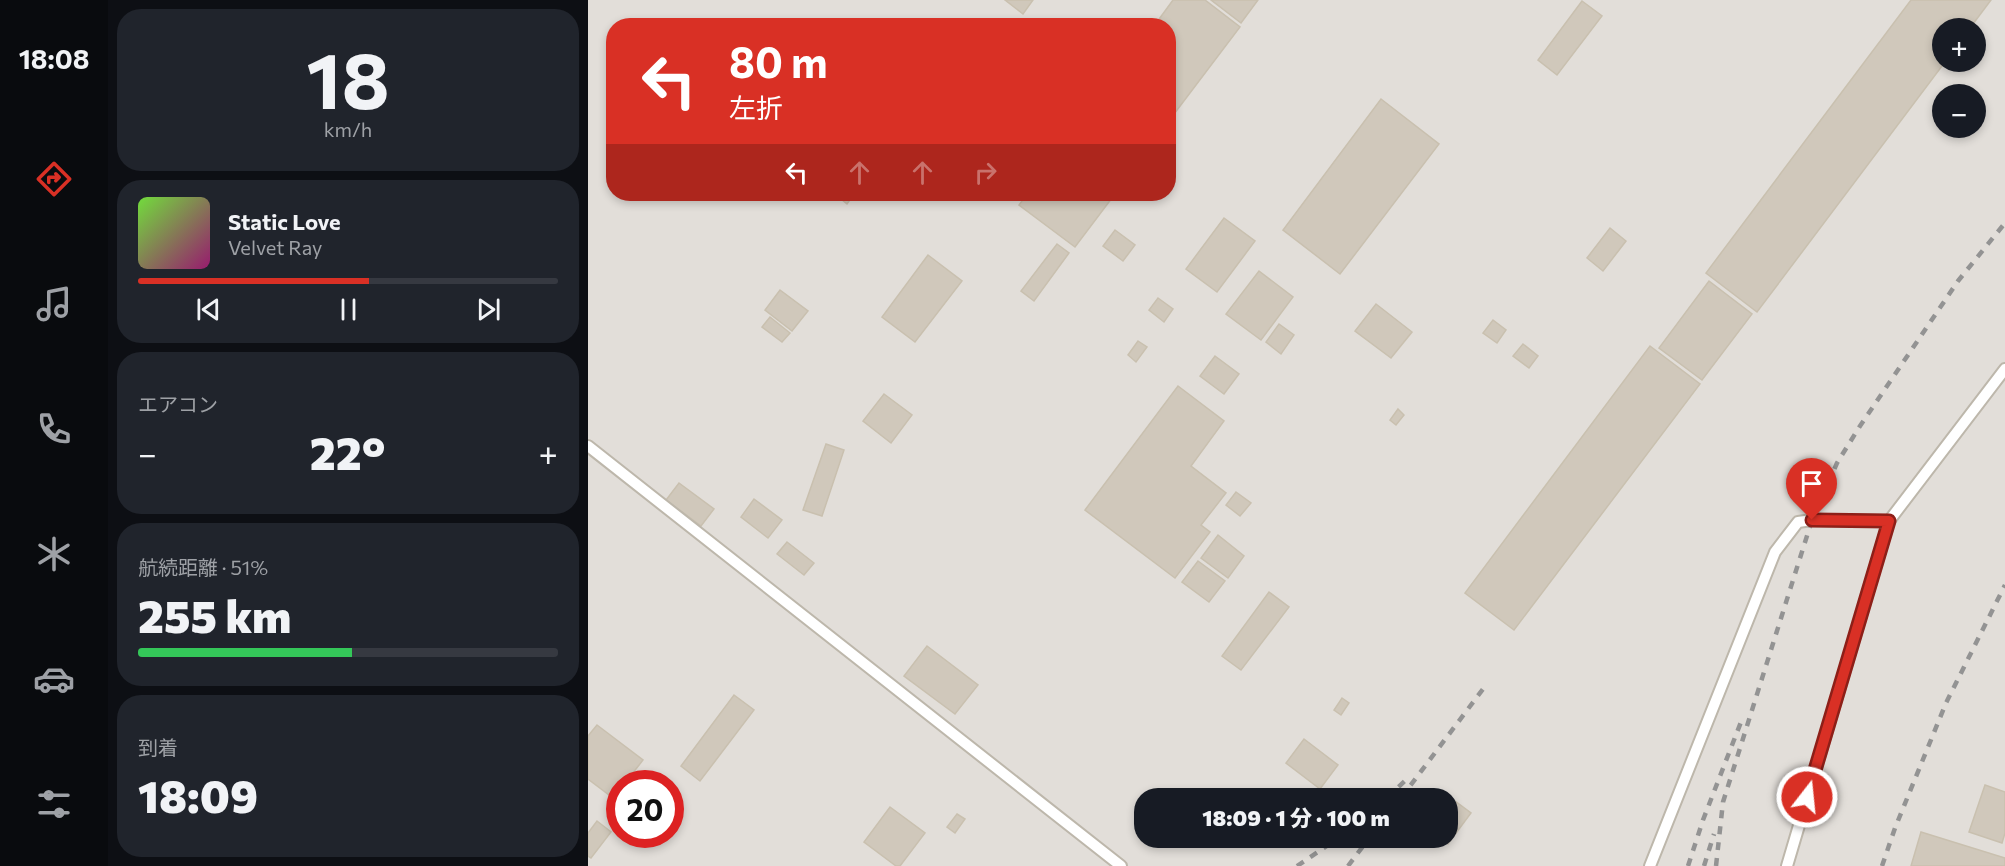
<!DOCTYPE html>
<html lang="ja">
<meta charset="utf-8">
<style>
body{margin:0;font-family:Commissioner,"Noto Sans JP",sans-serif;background:#20242c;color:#f1f3f6;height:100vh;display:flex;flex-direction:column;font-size:22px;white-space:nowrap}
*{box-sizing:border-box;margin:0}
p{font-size:20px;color:#9ea1a6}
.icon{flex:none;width:33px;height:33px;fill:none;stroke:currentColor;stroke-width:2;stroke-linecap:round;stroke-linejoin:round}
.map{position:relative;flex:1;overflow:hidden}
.drawer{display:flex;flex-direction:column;gap:9px;padding:9px;background:#0d0f14;width:480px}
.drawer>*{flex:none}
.guide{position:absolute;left:18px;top:18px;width:570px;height:183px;border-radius:24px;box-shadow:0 3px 9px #0003;background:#d93025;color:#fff;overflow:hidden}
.controls{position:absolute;left:1344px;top:18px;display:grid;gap:12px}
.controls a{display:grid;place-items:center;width:54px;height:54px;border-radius:50%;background:#171b24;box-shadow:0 3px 9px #0003;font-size:30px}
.speed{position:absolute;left:18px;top:770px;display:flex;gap:12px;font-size:30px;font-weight:700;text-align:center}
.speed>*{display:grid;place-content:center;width:78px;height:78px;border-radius:50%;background:#171b24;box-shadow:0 3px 9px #0003;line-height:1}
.speed .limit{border:9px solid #d22;background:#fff;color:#111}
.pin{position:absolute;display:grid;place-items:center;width:51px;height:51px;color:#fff;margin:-62px -26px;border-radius:50% 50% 50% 0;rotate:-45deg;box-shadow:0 0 6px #0007}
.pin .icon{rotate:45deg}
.me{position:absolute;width:66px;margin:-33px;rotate:16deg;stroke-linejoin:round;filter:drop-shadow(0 0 4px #0008)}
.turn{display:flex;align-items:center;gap:21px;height:126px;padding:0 24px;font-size:27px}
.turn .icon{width:78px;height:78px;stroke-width:2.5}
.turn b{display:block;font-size:42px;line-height:51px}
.lanes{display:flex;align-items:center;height:57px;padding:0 24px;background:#0003;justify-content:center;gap:30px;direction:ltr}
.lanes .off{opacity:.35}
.big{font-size:45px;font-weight:800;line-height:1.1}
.drawer .tile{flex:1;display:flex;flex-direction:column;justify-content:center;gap:9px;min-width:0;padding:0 21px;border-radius:24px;background:#20242c}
.drawer .dial{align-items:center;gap:0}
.dial b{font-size:78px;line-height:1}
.song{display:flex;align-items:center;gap:18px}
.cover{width:72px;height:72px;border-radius:9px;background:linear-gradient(135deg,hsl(100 70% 55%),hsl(320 70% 35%))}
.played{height:6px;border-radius:3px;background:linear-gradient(90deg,#d93025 55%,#363941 55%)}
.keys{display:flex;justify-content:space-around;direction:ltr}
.heat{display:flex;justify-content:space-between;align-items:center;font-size:33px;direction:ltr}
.charge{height:9px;border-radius:4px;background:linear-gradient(90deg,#34c759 51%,#363941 0)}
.trip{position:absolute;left:546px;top:788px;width:324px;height:60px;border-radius:24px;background:#171b24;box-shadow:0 3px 9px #0003;font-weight:800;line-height:60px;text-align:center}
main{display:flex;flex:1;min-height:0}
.tabs{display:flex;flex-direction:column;width:108px;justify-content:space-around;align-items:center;background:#090b0e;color:#9ea1a6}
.tabs .icon{width:42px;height:42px}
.tabs .selected{color:#d93025}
.tabs b{font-size:27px;color:#f1f3f6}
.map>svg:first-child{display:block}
.industrial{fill:#e2ded9;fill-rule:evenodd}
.building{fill:#d0c8bb;stroke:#c9c0af;stroke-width:1.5}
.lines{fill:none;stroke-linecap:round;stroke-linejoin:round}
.lane-casing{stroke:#bdb7ab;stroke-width:14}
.lane{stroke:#fff;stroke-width:10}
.rail{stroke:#939393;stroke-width:4.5;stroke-dasharray:8 8;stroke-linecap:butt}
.route-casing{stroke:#8d1f18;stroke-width:15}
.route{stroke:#d93025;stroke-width:10}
</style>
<main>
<nav class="tabs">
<b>18:08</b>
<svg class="icon selected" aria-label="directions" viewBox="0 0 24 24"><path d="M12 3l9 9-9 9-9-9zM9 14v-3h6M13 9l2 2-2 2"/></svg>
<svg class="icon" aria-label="music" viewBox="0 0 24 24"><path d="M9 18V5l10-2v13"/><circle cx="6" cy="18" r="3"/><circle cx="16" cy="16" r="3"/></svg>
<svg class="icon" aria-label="phone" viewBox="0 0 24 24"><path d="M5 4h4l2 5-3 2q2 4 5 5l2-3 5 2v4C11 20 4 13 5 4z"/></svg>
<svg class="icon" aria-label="climate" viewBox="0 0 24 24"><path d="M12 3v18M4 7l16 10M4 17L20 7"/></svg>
<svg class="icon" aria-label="car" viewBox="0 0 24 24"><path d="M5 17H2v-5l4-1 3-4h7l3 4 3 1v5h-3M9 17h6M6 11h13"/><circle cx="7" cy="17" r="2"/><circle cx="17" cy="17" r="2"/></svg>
<svg class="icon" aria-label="filters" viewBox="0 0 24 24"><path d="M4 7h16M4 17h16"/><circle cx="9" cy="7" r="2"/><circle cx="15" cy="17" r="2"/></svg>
</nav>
<section class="drawer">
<div class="tile dial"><b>18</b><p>km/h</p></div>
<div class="tile">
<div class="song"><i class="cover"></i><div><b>Static Love</b><p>Velvet Ray</p></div></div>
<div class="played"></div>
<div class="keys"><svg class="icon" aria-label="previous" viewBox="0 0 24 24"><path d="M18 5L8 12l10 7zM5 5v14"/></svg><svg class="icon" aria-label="pause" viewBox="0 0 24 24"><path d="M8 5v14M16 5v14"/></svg><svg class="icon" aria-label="next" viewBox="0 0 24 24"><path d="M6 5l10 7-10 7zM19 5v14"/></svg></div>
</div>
<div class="tile"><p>エアコン</p>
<div class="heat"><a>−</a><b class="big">22°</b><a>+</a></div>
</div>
<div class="tile"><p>航続距離 · 51%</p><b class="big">255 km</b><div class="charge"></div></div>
<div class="tile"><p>到着</p><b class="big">18:09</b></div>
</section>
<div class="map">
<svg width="1417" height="866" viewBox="0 0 1417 866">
<rect width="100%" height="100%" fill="#efece4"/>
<path class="industrial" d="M0,0H1417V866H0ZM26,26H580V194H26ZM1354,28H1388V62H1354ZM1354,94H1388V128H1354ZM32,783H82V834H32ZM556,798H860V837H556Z"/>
<g class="building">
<polygon points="417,0 445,0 435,14"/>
<polygon points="585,0 617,0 652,27 580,122 580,26 566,26"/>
<polygon points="623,0 670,0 653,23"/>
<polygon points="1323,0 1403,0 1382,28 1354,28 1354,62 1357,62 1169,312 1118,273"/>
<polygon points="994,1 1014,16 969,75 950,60"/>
<polygon points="793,99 851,144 752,274 695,230"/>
<polygon points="250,194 259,194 264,197 259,204 248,195"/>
<polygon points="439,194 527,194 487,247 431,205"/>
<polygon points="636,218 667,241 629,292 598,269"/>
<polygon points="1022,228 1038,241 1015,271 999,258"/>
<polygon points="527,230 547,245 535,261 515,246"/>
<polygon points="469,244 481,253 446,301 433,291"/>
<polygon points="340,255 374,281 327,342 294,317"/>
<polygon points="671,271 705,297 673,340 638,314"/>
<polygon points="1121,281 1164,314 1114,380 1071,348"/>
<polygon points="192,290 220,311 204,331 177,310"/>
<polygon points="570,298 585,309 576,322 561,310"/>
<polygon points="788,304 824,332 803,358 767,331"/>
<polygon points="182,317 202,333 194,342 174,327"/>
<polygon points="905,320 918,330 909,343 895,333"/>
<polygon points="691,324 706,335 693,354 678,342"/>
<polygon points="550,341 559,347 548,362 540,355"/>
<polygon points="935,344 950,356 941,368 925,356"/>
<polygon points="1062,346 1112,384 926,630 877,593"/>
<polygon points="627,356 651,374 636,394 612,376"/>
<polygon points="590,386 636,421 603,466 638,493 613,525 622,532 587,578 497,510"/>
<polygon points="296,394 324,415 303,443 275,421"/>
<polygon points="810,409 816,415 808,425 802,420"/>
<polygon points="238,444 256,450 234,516 215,510"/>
<polygon points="91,483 126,509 113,526 78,500"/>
<polygon points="648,492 663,503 652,516 638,505"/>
<polygon points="166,499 194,520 180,538 153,517"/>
<polygon points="630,535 656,556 640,578 613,558"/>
<polygon points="199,542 226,563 216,575 189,554"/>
<polygon points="610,561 637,581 621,602 594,582"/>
<polygon points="681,592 701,607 653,670 634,656"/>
<polygon points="339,646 390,685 367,714 316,676"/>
<polygon points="146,695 166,710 112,781 93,766"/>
<polygon points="754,698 761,703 753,715 746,710"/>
<polygon points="9,725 55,760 37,783 32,783 32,790 25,798 0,779 0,736"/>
<polygon points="716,739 750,765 732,789 698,763"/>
<polygon points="1397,785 1417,792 1417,833 1414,843 1381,832"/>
<polygon points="863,798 883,813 860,844 852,837 860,837 860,803"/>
<polygon points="302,807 337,833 312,866 308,866 276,842"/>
<polygon points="369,814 377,819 367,833 359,827"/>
<polygon points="9,821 23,832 3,858 0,856 0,833"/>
<polygon points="1333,832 1417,858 1417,866 1323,866"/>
</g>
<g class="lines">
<defs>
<g id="lane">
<polyline points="0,446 533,866"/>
<polyline points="1062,866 1187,552 1210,522 1224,520 1301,521"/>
<polyline points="1199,866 1301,521 1417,369"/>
</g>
</defs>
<use href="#lane" class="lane-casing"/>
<use href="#lane" class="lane"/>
<g class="rail">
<polyline points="799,798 821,777"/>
<polyline points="813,798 898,685"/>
<polyline points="709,866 752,837"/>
<polyline points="760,866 782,837"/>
<polyline points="1100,866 1115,820 1153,722"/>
<polyline points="1116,866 1126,834"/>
<polyline points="1128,866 1135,802 1224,520 1249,463 1272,426 1370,281 1417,223"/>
<polyline points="1294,866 1307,828 1358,703 1417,585"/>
</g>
</g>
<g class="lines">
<defs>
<polyline id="route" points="1219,797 1301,521 1224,520"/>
</defs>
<use href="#route" class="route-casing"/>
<use href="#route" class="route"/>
</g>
</svg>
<div class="controls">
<a>+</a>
<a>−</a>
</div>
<div class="speed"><div class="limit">20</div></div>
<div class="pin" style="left:1224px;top:520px;background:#d93025"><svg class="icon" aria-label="arrive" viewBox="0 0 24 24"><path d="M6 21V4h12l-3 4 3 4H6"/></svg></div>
<svg class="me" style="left:1219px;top:797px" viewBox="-20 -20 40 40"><circle r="17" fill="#d93025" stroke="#fff" stroke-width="3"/><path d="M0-11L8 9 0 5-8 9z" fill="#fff"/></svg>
<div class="trip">18:09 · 1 分 · 100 m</div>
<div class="guide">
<div class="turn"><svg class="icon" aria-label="left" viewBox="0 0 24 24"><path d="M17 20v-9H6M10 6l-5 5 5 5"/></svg><div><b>80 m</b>左折</div></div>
<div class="lanes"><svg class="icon" aria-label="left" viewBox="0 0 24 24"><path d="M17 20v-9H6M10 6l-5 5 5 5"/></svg><svg class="icon off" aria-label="ahead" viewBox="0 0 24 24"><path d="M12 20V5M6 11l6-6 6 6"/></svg><svg class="icon off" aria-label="ahead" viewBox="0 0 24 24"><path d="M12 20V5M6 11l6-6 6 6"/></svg><svg class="icon off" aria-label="right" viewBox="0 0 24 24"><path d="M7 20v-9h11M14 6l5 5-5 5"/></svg></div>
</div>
</div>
</main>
